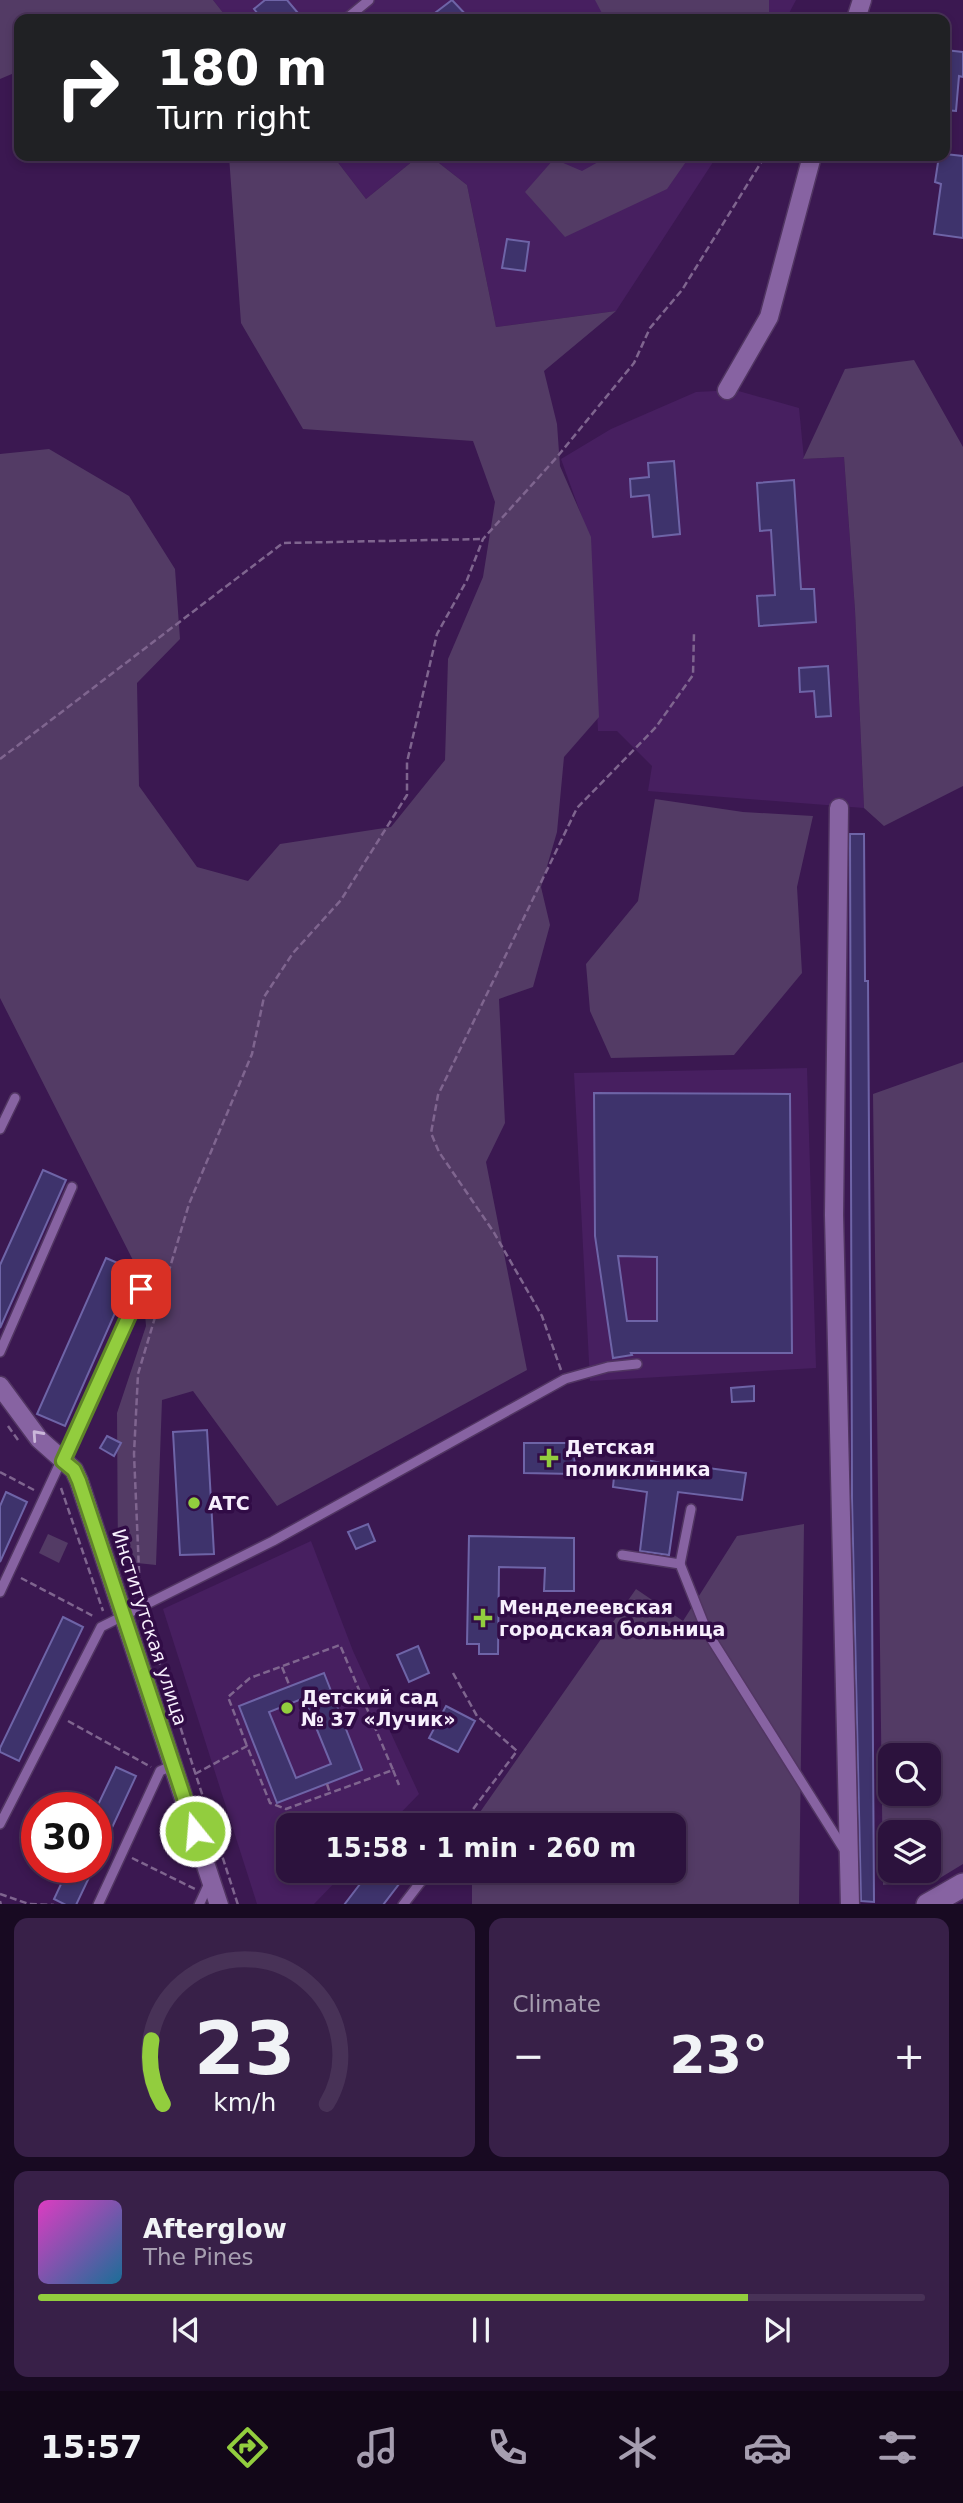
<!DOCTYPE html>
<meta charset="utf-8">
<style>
body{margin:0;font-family:"DejaVu Sans",sans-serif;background:#382048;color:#f1f3f6;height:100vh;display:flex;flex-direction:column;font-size:26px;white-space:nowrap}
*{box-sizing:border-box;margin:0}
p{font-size:23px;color:#a69eb0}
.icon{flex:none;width:38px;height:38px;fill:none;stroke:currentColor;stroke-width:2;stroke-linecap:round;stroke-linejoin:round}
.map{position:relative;height:1904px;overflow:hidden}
.panel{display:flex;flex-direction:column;gap:14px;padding:14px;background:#180a22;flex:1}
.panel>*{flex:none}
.guide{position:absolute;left:14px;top:14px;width:936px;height:147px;border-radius:14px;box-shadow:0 4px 10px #0003,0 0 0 2px #483257;background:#202124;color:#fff;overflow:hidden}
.tools{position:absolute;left:878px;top:1743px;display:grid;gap:14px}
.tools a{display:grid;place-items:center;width:63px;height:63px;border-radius:14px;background:#2c123d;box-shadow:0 4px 10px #0003,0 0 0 2px #483257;font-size:35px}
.speed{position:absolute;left:21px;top:1792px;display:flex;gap:14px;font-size:35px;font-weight:700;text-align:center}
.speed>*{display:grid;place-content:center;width:91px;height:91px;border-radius:50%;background:#2c123d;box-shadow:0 4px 10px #0003,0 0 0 2px #483257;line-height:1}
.speed .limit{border:10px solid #d22;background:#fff;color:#111}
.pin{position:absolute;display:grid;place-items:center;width:60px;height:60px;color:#fff;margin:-30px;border-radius:14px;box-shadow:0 4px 10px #0006}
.me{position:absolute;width:77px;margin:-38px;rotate:343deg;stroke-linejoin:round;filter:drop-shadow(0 0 5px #0008)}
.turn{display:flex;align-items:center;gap:24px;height:147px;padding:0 28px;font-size:32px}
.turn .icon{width:91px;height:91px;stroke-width:2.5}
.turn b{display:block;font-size:49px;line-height:60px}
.big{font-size:52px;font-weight:800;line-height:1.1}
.panel .widget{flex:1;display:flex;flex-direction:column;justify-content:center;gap:10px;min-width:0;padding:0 24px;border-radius:14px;background:#382048}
.panel .dial{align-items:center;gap:0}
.dial svg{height:182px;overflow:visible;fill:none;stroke:#483257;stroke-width:7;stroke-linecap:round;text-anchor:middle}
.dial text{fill:#f1f3f6;stroke:none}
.song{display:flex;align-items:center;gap:21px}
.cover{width:84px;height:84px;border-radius:10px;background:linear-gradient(135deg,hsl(310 70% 55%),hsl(200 70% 35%))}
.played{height:7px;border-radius:4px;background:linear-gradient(90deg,#92cd3e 80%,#483257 80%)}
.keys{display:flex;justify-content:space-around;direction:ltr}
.heat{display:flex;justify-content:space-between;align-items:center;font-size:38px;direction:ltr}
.panel .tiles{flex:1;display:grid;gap:14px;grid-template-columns:1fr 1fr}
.widget:last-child{grid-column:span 2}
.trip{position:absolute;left:276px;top:1813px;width:410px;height:70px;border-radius:14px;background:#2c123d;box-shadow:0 4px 10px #0003,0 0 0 2px #483257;font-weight:800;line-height:70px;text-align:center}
.tabs{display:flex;height:112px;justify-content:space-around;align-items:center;background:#120718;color:#a69eb0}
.tabs .icon{width:49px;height:49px}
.tabs .on{color:#92cd3e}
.tabs b{font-size:32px;color:#f1f3f6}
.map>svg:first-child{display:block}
.built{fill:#471f60}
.green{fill:#533b65;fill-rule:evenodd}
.building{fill:#3e336c;stroke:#6e64a7;stroke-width:2;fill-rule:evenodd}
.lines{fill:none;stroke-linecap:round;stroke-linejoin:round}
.service-casing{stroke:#513562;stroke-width:12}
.minor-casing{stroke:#513562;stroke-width:21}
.tertiary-casing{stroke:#513562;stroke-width:26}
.path{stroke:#7f658f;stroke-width:2.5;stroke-dasharray:7 3.5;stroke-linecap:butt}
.service{stroke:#8763a2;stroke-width:9}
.minor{stroke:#8763a2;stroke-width:18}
.tertiary{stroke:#8763a2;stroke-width:23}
.oneway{stroke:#cab7d9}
.route-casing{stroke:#5f8528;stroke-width:18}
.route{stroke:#92cd3e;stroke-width:12}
.poi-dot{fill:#92cd3e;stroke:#310c46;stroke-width:2.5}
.labels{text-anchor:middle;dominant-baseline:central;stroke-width:7;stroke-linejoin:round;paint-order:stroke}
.poi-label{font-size:19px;font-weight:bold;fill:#f7effd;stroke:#310c46;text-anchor:start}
.street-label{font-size:19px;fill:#f7effd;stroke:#310c46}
</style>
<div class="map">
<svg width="963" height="1905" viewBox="0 0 963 1905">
<rect width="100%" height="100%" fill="#3b1851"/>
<g class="built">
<polygon points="213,0 796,0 786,19 228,19"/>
<polygon points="333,156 419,156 366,199"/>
<polygon points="430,156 717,156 616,311 496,327 467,185"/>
<polygon points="735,390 799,408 804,459 844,457 855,610 864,808 648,791 652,766 617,731 598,731 588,534 561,459 611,429 696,392"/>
<polygon points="807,1068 816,1368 590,1381 574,1073"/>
<polygon points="311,1541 353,1651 419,1794 389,1825 289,1825 289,1871 346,1871 314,1904 257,1904 163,1609"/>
</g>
<g class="green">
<polygon points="0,0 213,0 228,19 19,19 19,71 0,79"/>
<polygon points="595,0 769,0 769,19 605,19"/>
<polygon points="229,156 333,156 366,199 419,156 430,156 467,185 496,327 616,311 544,371 557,424 560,466 591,537 599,717 564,757 557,832 541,887 550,925 533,987 499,999 505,1123 486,1162 527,1370 277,1506 193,1391 162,1400 156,1565 118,1561 117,1413 146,1326 142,1278 0,998 0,454 49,449 129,496 175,569 180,639 137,683 139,786 197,867 248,881 280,844 391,827 445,760 448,659 483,577 495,502 473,441 303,429 241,323"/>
<polygon points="609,156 690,156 667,189 565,237 525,192 554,159 582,171"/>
<polygon points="914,360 963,447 963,786 884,826 864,808 855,610 844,457 803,459 845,369"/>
<polygon points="655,799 743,812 813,816 797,887 802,973 734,1055 611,1058 590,1011 586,964 638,901"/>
<path d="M963,1062V1864L940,1878L883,1885L873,1094ZM929,1755V1794H891V1755ZM929,1832V1871H891V1832Z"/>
<polygon points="804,1524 799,1904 472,1904 472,1871 674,1871 674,1825 471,1825 636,1589 683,1621 737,1536"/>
<polygon points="48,1534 68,1543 59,1563 39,1553"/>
</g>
<g class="building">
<polygon points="265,0 287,0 303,19 262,19 254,9"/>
<polygon points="452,0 470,19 427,19"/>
<polygon points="945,50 963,52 963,77 959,76 956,111 945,110"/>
<polygon points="945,154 963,156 963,238 934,234 941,184 935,182 939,156"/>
<polygon points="507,239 529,242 525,271 502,268"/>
<polygon points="674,461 680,534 653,537 649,495 631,497 630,479 649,477 648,463"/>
<polygon points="794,480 801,589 814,589 816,622 759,626 757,596 775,595 771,530 760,531 757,483"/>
<polygon points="828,666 831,716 816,717 814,691 800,692 799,668"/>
<polygon points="850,834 864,834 865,981 868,981 874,1902 861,1901 852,1499"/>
<path d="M594,1093L790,1094L792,1353H631L632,1355L613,1358L595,1236ZM618,1256L657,1257V1321H627Z"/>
<polygon points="43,1170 66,1180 0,1328 0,1265"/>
<polygon points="106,1258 134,1270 65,1426 37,1414"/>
<polygon points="754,1386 754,1401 732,1402 731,1388"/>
<polygon points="207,1430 214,1554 180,1555 173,1432"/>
<polygon points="107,1436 121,1443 114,1456 100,1448"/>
<polygon points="524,1443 575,1443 574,1474 524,1473"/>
<polygon points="651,1461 662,1463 661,1475 684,1478 685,1465 746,1473 742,1500 678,1492 669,1555 640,1551 647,1492 613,1487 615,1467 650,1472"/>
<polygon points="6,1492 27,1502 0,1562 0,1506"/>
<polygon points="368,1524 375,1541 356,1549 348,1532"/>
<polygon points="469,1536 574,1538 574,1591 544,1591 545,1568 499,1567 498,1654 479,1654 479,1644 467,1644"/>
<polygon points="63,1617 83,1627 19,1761 0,1752 0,1748"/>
<polygon points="418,1646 429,1673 409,1682 397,1655"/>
<path d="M324,1673L362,1770L277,1803L239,1706ZM304,1698L331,1764L296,1778L269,1712Z"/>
<polygon points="446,1706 475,1721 458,1752 429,1738"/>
<polygon points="116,1767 136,1776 96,1862 96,1809"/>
<polygon points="69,1867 94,1867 76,1905 66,1905 54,1899"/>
<polygon points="370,1871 409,1871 383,1905 344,1905"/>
</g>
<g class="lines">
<defs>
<g id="service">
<polyline points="346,19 369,0"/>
<polyline points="0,1129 15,1098"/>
<polyline points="0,1352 72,1187"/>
<polyline points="622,1555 680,1564 707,1632 845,1851"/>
<polyline points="680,1564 691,1509"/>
<polyline points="0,1592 141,1289"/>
<polyline points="0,1824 101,1627 273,1541 565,1379 608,1367 637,1364"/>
<polyline points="98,1905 160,1771 174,1765"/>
<polyline points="199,1905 210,1881"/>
<polyline points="403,1905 429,1871"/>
</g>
<g id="minor">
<polyline points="856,19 862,0"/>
<polyline points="727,390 769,317 812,156"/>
<polyline points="839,808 834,1215 850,1905"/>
<polyline points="0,1386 39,1439 74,1470 79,1481 219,1905"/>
</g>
<polyline id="tertiary" points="928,1905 963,1885"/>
</defs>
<use href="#service" class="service-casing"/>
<use href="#minor" class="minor-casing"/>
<use href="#tertiary" class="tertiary-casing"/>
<g class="path">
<polyline points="0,759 283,543 483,539"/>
<polyline points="561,1370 542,1316 493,1231 439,1152 431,1133 438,1095 577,808 656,727 693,675 694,633"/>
<polyline points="8,1426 18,1440"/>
<polyline points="0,1472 34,1490"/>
<polyline points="61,1488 103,1611"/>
<polyline points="21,1578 95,1617"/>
<polyline points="140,1594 134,1454 138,1374 189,1204 252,1054 264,997 293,953 341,900 407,795 407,762 437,634 467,580 483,539 557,457 634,363 650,328 682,290 765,156"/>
<polyline points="145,1618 238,1905"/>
<polyline points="282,1667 290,1687"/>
<polyline points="453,1673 477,1716 517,1751 461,1825"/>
<polyline points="68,1721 151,1767"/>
<polyline points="393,1770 399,1785"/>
<polyline points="195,1774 247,1746 270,1803 286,1809 393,1770 340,1645 250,1678 228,1697 247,1746"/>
<polyline points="327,1784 330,1793"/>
<polyline points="132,1858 195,1889"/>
<polyline points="0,1894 29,1904 54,1905"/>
<polyline points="0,1901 1,1905"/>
</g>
<use href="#service" class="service"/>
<use href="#minor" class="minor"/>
<use href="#tertiary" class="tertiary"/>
</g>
<defs><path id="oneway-chevron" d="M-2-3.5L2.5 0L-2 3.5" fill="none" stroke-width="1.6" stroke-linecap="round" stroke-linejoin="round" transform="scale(1.75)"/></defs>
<use class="oneway" href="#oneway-chevron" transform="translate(37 1435) rotate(-132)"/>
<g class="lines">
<defs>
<polyline id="route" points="141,1289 63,1461 74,1470 79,1481 195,1831"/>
</defs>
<use href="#route" class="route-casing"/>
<use href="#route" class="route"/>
</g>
<g class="poi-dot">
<path d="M545.5 1447.5h7v7h7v7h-7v7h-7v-7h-7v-7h7z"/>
<circle cx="194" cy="1503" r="7"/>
<path d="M479.5 1607.5h7v7h7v7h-7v7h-7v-7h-7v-7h7z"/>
<circle cx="287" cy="1708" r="7"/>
</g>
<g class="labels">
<g class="poi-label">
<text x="565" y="1447">Детская<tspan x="565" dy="22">поликлиника</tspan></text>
<text x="208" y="1503">АТС</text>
<text x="499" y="1607">Менделеевская<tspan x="499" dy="22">городская больница</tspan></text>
<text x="301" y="1697">Детский сад<tspan x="301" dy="22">№ 37 «Лучик»</tspan></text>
</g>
<g class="street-label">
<text transform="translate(150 1627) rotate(72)">Институтская улица</text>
</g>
</g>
</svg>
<div class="tools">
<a><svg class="icon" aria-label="search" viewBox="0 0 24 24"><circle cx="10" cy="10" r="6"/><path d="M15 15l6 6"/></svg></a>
<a><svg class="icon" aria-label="layers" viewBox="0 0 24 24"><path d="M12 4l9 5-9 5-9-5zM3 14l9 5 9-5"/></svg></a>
</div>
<div class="speed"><div class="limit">30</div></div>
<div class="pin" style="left:141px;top:1289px;background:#d93025"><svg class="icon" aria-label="arrive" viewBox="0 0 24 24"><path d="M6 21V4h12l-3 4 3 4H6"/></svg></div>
<svg class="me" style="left:195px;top:1831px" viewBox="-20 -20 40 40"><circle r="17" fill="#92cd3e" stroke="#fff" stroke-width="3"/><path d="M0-11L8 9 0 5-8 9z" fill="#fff"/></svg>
<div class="trip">15:58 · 1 min · 260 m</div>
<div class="guide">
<div class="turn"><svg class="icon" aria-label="right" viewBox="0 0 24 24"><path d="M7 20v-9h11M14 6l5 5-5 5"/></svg><div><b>180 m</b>Turn right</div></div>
</div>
</div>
<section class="panel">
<div class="tiles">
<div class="widget dial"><svg viewBox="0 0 100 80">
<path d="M14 69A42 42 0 1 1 86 69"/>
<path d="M14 69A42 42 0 0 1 9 41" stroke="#92cd3e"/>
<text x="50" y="56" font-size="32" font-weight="700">23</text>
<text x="50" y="72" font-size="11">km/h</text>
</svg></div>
<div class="widget"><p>Climate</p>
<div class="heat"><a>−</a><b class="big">23°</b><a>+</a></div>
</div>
<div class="widget">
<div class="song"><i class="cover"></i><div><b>Afterglow</b><p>The Pines</p></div></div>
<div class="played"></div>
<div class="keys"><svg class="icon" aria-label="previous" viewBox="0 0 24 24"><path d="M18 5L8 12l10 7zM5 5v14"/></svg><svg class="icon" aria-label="pause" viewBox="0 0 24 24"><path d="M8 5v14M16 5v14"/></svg><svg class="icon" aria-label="next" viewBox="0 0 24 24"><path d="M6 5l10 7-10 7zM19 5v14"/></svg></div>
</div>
</div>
</section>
<nav class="tabs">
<b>15:57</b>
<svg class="icon on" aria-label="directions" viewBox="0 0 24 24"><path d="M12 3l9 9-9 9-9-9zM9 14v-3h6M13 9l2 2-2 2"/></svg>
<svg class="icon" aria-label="music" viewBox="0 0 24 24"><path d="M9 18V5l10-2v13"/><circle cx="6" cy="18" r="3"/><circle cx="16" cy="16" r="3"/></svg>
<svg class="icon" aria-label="phone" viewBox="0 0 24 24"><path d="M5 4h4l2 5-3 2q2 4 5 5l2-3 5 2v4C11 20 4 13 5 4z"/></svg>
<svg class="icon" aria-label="climate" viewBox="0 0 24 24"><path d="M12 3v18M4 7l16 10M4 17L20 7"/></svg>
<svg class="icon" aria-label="car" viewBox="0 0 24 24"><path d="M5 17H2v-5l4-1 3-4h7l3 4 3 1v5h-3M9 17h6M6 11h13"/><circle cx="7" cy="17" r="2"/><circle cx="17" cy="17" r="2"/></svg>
<svg class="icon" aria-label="filters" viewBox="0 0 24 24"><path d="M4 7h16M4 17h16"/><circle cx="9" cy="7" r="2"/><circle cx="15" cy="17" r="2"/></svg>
</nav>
